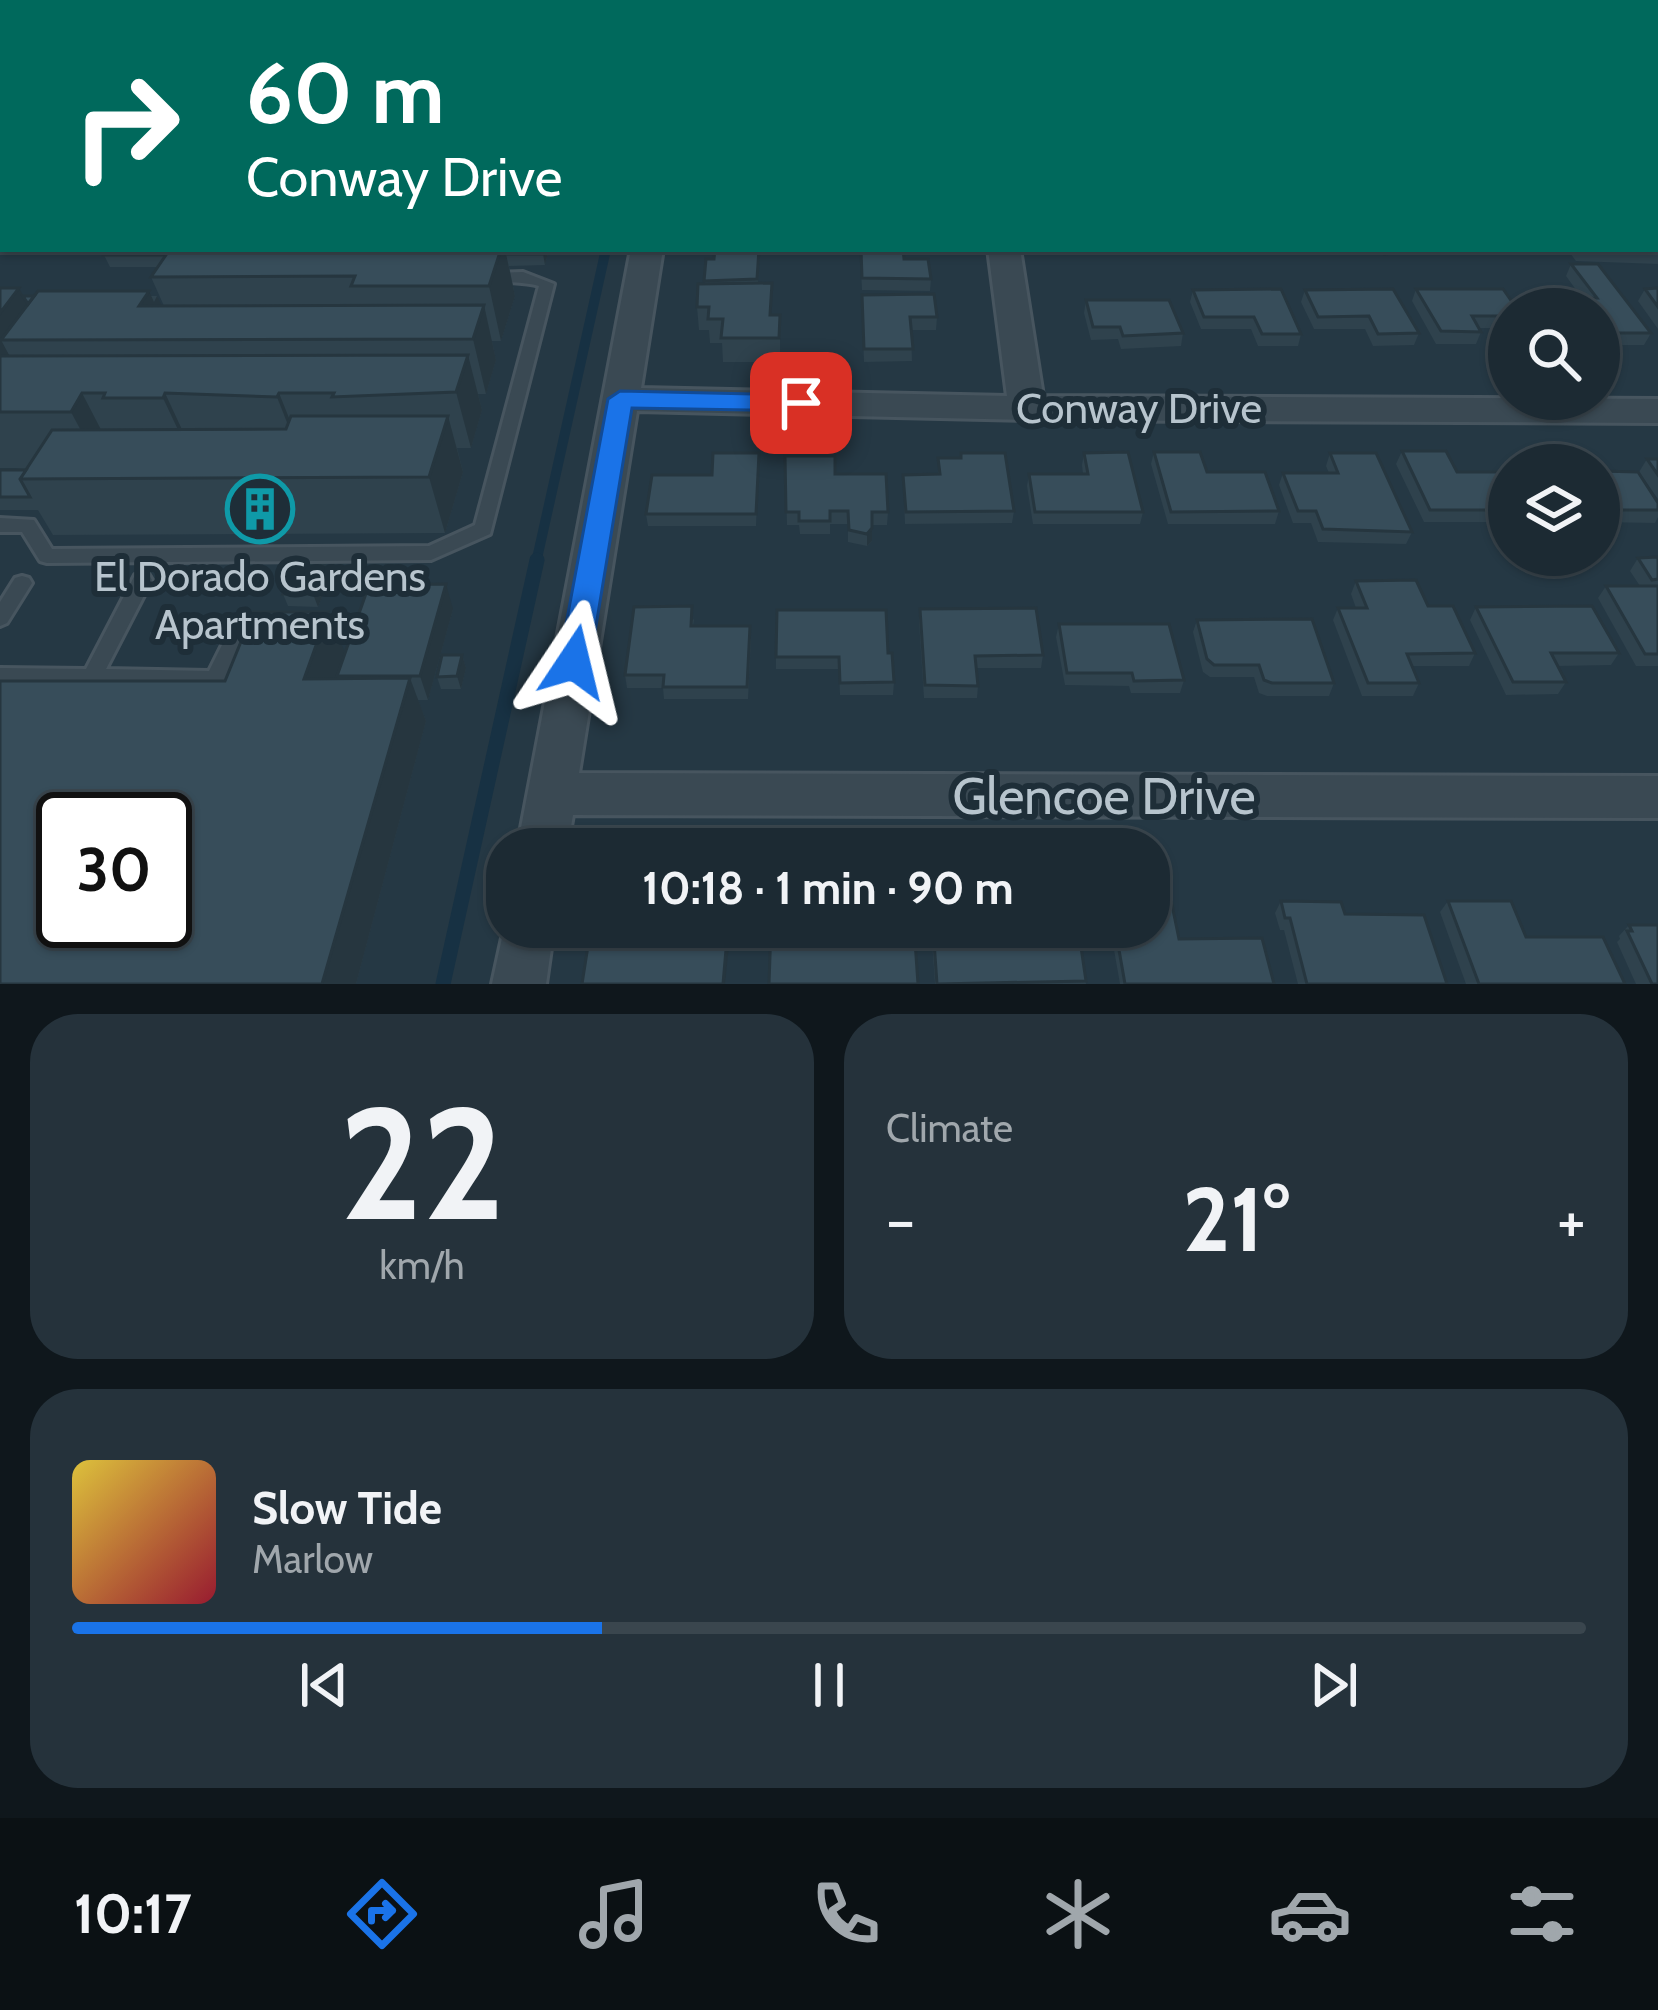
<!DOCTYPE html>
<meta charset="utf-8">
<style>
body{margin:0;font-family:Cabin,sans-serif;background:#25323b;color:#f1f3f6;height:100vh;display:flex;flex-direction:column;font-size:45px;white-space:nowrap}
*{box-sizing:border-box;margin:0}
p{font-size:39px;color:#a0a7ac}
.icon{flex:none;width:66px;height:66px;fill:none;stroke:currentColor;stroke-width:2;stroke-linecap:round;stroke-linejoin:round}
.map{position:relative;height:984px;overflow:hidden}
.sheet{display:flex;flex-direction:column;gap:30px;padding:30px;background:#0f171c;flex:1}
.sheet>*{flex:none}
.banner{position:absolute;left:0px;top:0px;width:1659px;height:252px;box-shadow:0 3px 9px #0004,0 0 0 3px #3a464e;background:#00695c;color:#fff;overflow:hidden}
.fabs{position:absolute;left:1488px;top:288px;display:grid;gap:24px}
.fabs a{display:grid;place-items:center;width:132px;height:132px;border-radius:50%;background:#1c2a33;box-shadow:0 3px 9px #0004,0 0 0 3px #3a464e;font-size:60px}
.speed{position:absolute;left:36px;top:792px;display:flex;gap:24px;font-size:60px;font-weight:700;text-align:center}
.speed>*{display:grid;place-content:center;width:156px;height:156px;border-radius:50%;background:#1c2a33;box-shadow:0 3px 9px #0004,0 0 0 3px #3a464e;line-height:1}
.speed .limit{border:6px solid #111;border-radius:18px;background:#fff;color:#111}
.pin{position:absolute;display:grid;place-items:center;width:102px;height:102px;color:#fff;margin:-51px;border-radius:24px;box-shadow:0 6px 18px #0006}
.me{position:absolute;width:132px;margin:-66px;rotate:10deg;stroke-linejoin:round;filter:drop-shadow(0 0 9px #0008)}
.turn{display:flex;align-items:center;gap:42px;height:252px;padding:0 48px;font-size:54px}
.turn .icon{width:156px;height:156px;stroke-width:2.5}
.turn b{display:block;font-size:84px;line-height:102px}
.big{font-size:90px;font-weight:700;line-height:1.1}
.sheet .tile{flex:1;display:flex;flex-direction:column;justify-content:center;gap:18px;min-width:0;padding:0 42px;border-radius:48px;background:#25323b}
.sheet .dial{align-items:center;gap:0}
.dial b{font-size:156px;line-height:1}
.song{display:flex;align-items:center;gap:36px}
.cover{width:144px;height:144px;border-radius:18px;background:linear-gradient(135deg,hsl(50 70% 55%),hsl(350 70% 35%))}
.played{height:12px;border-radius:6px;background:linear-gradient(90deg,#1a73e8 35%,#3a464e 35%)}
.keys{display:flex;justify-content:space-around;direction:ltr}
.heat{display:flex;justify-content:space-between;align-items:center;font-size:66px;direction:ltr}
.sheet .tiles{flex:1;display:grid;gap:30px;grid-template-columns:1fr 1fr}
.tile:last-child{grid-column:span 2}
.trip{position:absolute;left:486px;top:828px;width:684px;height:120px;border-radius:48px;background:#1c2a33;box-shadow:0 3px 9px #0004,0 0 0 3px #3a464e;font-weight:700;line-height:120px;text-align:center}
.dock{display:flex;height:192px;justify-content:space-around;align-items:center;background:#0b1114;color:#a0a7ac}
.dock .icon{width:84px;height:84px}
.dock .selected{color:#1a73e8}
.dock b{font-size:54px;color:#f1f3f6}
.map>svg:first-child{display:block}
.lines{fill:none;stroke-linecap:round;stroke-linejoin:round}
.stream-far1{stroke:#173143;stroke-width:10}
.stream{stroke:#173143;stroke-width:15}
.lane-casing{stroke:#47555f;stroke-width:6}
.street-casing{stroke:#47555f;stroke-width:6}
.lane{fill:#3a4953;fill-rule:evenodd}
.street{fill:#3a4953;fill-rule:evenodd}
.wall{fill:#2f424d}
.shaded-wall{fill:#26363f}
.building{fill:#374d5a;stroke:#26363f;stroke-width:3;fill-rule:evenodd}
.route{fill:#1a73e8;stroke:#114b97;stroke-width:3}
.labels{text-anchor:middle;dominant-baseline:central;stroke-width:12;stroke-linejoin:round;paint-order:stroke}
.street-label{font-size:42px;fill:#b7c4cd;stroke:#1e2e38}
.poi-label{font-size:42px;fill:#b7c4cd;stroke:#1e2e38}
.near-street-label{font-size:51px;fill:#b7c4cd;stroke:#1e2e38}
</style>
<div class="map">
<svg width="1658" height="984" viewBox="0 0 1658 984">
<rect width="100%" height="100%" fill="#253844"/>
<g class="lines">
<polyline class="stream-far1" points="536,563 606,249"/>
<polyline class="stream" points="443,984 537,560"/>
<defs>
<g id="lane">
<polygon points="296,0 306,0 304,3 294,3"/>
<rect x="0" y="138" width="3" height="8"/>
<path d="M523,272L554,284L490,534L431,560L47,563L40,561L22,532H0V518L34,520L52,549L429,546L475,525L539,286C520,280 494,284 483,277L490,273Z"/>
<polygon points="142,573 149,575 152,580 106,669 209,671 234,621 241,618 275,622 278,627 275,632 247,634 222,685 215,687 0,684 0,668 86,669 135,575"/>
<polygon points="22,576 29,578 32,583 7,623 0,626 0,602 15,578"/>
<path d="M314,619L362,622L365,627L362,632C346,637 323,637 307,632L304,627L307,622Z"/>
</g>
<g id="street">
<rect x="678" y="0" width="24" height="3"/>
<rect x="951" y="0" width="24" height="3"/>
<polygon points="1495,0 1520,0 1522,3 1497,3"/>
<polygon points="1656,153 1658,154 1658,173 1656,172"/>
<polygon points="631,249 663,249 641,388 1007,396 988,249 1020,249 1043,396 1658,399 1658,423 1027,420 637,411 579,773 1658,776 1658,818 573,815 567,849 517,849"/>
<polygon points="507,915 507,927 554,927 546,984 492,984"/>
</g>
</defs>
<use href="#lane" class="lane-casing"/>
<use href="#street" class="street-casing"/>
<use href="#lane" class="lane"/>
<use href="#street" class="street"/>
</g>
<g class="wall">
<polygon points="0,0 61,0 62,3 3,3 3,102 0,103"/>
<polygon points="1656,13 1658,15 1658,102 1656,100"/>
<polygon points="0,178 3,178 3,249 31,249 27,255 0,255"/>
<polygon points="1658,233 1658,264 1576,261 1567,249 1656,249"/>
<polygon points="108,249 549,249 545,265 509,266 515,296 501,341 492,341 496,360 486,394 478,394 482,410 471,448 457,448 463,472 445,533 53,535 38,510 0,510 0,470 27,468 0,468 0,288 23,296 157,296 161,306 164,306 151,277 158,267 110,267 104,255"/>
<polygon points="760,249 758,283 780,339 780,362 723,362 722,343 710,343 709,330 699,330 697,307 705,284 706,259"/>
<polygon points="860,249 904,259 931,279 930,291 862,290"/>
<polygon points="1155,249 1242,249 1241,253 1156,252"/>
<polygon points="1263,249 1346,249 1345,253 1266,253"/>
<polygon points="1571,264 1651,333 1644,345 1605,345 1599,338 1599,309 1530,309 1535,299 1582,298 1566,276"/>
<polygon points="1658,288 1658,329 1638,301 1645,289"/>
<polygon points="1416,289 1509,309 1509,328 1479,328 1481,332 1476,344 1436,344 1412,301"/>
<polygon points="1193,290 1301,334 1298,346 1258,346 1251,329 1201,329 1190,302"/>
<polygon points="1305,290 1419,333 1414,345 1373,346 1365,329 1314,329 1301,302"/>
<polygon points="1086,300 1183,333 1181,346 1121,349 1118,339 1091,340 1084,313"/>
<polygon points="862,307 937,317 936,330 911,330 912,361 864,362"/>
<polygon points="1402,451 1457,472 1509,472 1509,522 1424,522 1396,464"/>
<polygon points="1154,452 1207,472 1279,511 1275,524 1168,524 1151,464"/>
<polygon points="759,453 756,526 648,526 646,514 712,475"/>
<polygon points="1084,453 1143,512 1140,524 1033,524 1027,486 1029,474 1083,474 1082,465"/>
<polygon points="1330,453 1412,532 1406,544 1318,542 1311,523 1293,523 1279,485 1283,473 1329,473 1326,466"/>
<polygon points="1525,453 1584,465 1518,465"/>
<polygon points="785,456 835,474 888,512 887,525 872,525 872,541 867,546 848,542 848,524 830,524 830,534 800,534 799,525 787,525"/>
<polygon points="938,458 1014,511 1012,523 905,524 903,475 938,474"/>
<polygon points="1647,459 1658,459 1658,499 1639,472"/>
<polygon points="1599,471 1658,503 1658,517 1655,523 1599,522"/>
<polygon points="1658,557 1658,666 1636,666 1598,598 1606,586 1640,586 1630,571 1638,558"/>
<polygon points="324,566 329,579 318,607 288,606 283,594"/>
<polygon points="1356,581 1428,606 1475,653 1469,666 1412,666 1419,683 1413,696 1362,696 1333,620 1338,608 1356,608 1351,594"/>
<polygon points="1476,607 1619,653 1611,665 1557,666 1566,682 1558,694 1506,695 1470,620"/>
<polygon points="453,609 428,700 418,700 426,721 356,984 0,984 225,681 345,653"/>
<polygon points="920,609 1043,655 1041,668 976,668 978,686 977,698 924,698 919,622"/>
<polygon points="694,619 693,626 751,639 748,699 664,699 663,688 627,688 625,675"/>
<polygon points="1197,620 1334,683 1329,696 1267,696 1259,693 1254,677 1210,677 1203,672 1193,632"/>
<polygon points="1059,624 1184,680 1180,693 1131,693 1129,686 1065,685 1056,637"/>
<polygon points="888,653 894,682 893,695 840,695 839,669 776,669 776,657"/>
<polygon points="462,655 466,668 461,689 441,689 437,677"/>
<polygon points="1281,901 1345,914 1447,984 1298,984 1284,930 1280,930 1275,913"/>
<polygon points="1448,901 1526,937 1625,984 1466,984 1440,912"/>
<polygon points="1629,925 1658,984 1636,984 1617,942 1620,939 1619,936"/>
<polygon points="931,927 1078,927 1086,984 935,984"/>
<polygon points="1110,927 1149,927 1179,939 1274,984 1120,984"/>
</g>
<g class="shaded-wall">
<polygon points="45,0 61,0 62,3 42,3"/>
<polygon points="501,249 505,249 515,296 501,341 489,286"/>
<polygon points="544,249 549,249 545,265 543,254"/>
<polygon points="1386,249 1414,249 1383,256"/>
<polygon points="19,288 47,340 1,340 22,379 0,357 0,313"/>
<polygon points="149,291 154,302 157,296 163,308 139,306"/>
<polygon points="484,305 496,360 486,394 473,339"/>
<polygon points="468,355 482,410 471,448 456,392"/>
<polygon points="82,393 111,449 101,468 71,412"/>
<polygon points="165,393 191,449 189,453 163,398"/>
<polygon points="279,393 301,448 299,453 277,397"/>
<polygon points="448,416 463,472 445,533 429,477"/>
<polygon points="872,528 872,541 867,546 867,534"/>
<polygon points="324,566 329,579 318,607 313,594"/>
<polygon points="446,584 453,609 428,700 420,676"/>
<polygon points="328,612 346,655 324,722 304,679"/>
<polygon points="462,655 466,668 461,689 457,676"/>
<polygon points="410,678 426,721 356,984 322,984"/>
<polygon points="728,927 731,927 725,984 723,984"/>
</g>
<g class="building">
<polygon points="0,0 45,0 42,3 3,3 3,21 0,21"/>
<polygon points="753,0 785,0 785,3 752,3"/>
<rect x="850" y="0" width="52" height="3"/>
<polygon points="1314,0 1347,0 1349,3 1316,3"/>
<polygon points="1405,0 1437,0 1439,3 1407,3"/>
<polygon points="1582,0 1631,0 1634,3 1585,3"/>
<rect x="0" y="46" width="3" height="26"/>
<rect x="0" y="178" width="3" height="44"/>
<polygon points="1656,233 1658,233 1658,252 1590,249 1656,249"/>
<polygon points="108,249 170,249 166,255 104,255"/>
<polygon points="170,249 501,249 489,286 351,286 355,276 151,277"/>
<polygon points="505,249 544,249 543,254 506,254"/>
<polygon points="715,249 759,249 757,279 704,281 706,259 714,259"/>
<polygon points="861,249 903,249 904,259 928,259 931,279 862,278"/>
<polygon points="1571,264 1598,264 1651,333 1612,333 1606,326 1599,326 1599,309 1542,309 1535,299 1597,298"/>
<polygon points="772,283 770,315 780,315 779,338 721,338 723,319 708,319 709,307 697,307 698,284"/>
<polygon points="0,288 19,288 0,313"/>
<polygon points="1658,288 1658,307 1645,289"/>
<polygon points="1281,289 1301,334 1262,334 1254,317 1204,317 1193,290"/>
<polygon points="1393,289 1419,333 1378,334 1369,316 1318,317 1305,290"/>
<polygon points="1416,289 1503,289 1517,309 1509,309 1509,316 1472,316 1481,332 1441,331"/>
<polygon points="38,291 149,291 139,306 484,305 473,339 1,340"/>
<polygon points="934,294 937,317 910,317 913,349 864,349 862,295"/>
<polygon points="23,296 34,296 28,304"/>
<polygon points="1086,300 1169,300 1183,333 1123,336 1120,327 1093,327"/>
<polygon points="468,355 456,392 332,397 334,393 279,393 277,397 165,393 163,398 103,398 105,393 82,393 71,412 0,412 0,356"/>
<polygon points="291,416 448,416 429,477 20,479 52,430 286,429"/>
<polygon points="1402,451 1446,451 1457,472 1509,472 1509,510 1430,510"/>
<polygon points="1128,452 1143,512 1035,512 1029,474 1088,474 1084,453"/>
<polygon points="1154,452 1200,452 1207,472 1265,472 1279,511 1171,512"/>
<polygon points="713,453 759,453 756,514 646,514 652,475 712,475"/>
<polygon points="961,453 1005,453 1014,511 906,512 903,475 940,474 938,458 961,458"/>
<polygon points="1330,453 1376,453 1412,532 1323,529 1316,511 1298,511 1283,473 1338,473"/>
<polygon points="1525,453 1576,453 1584,465 1532,465"/>
<polygon points="785,456 835,456 835,474 886,474 888,512 872,512 872,528 867,534 849,530 848,511 830,511 830,521 799,521 799,512 786,512"/>
<polygon points="1647,459 1658,459 1658,475"/>
<polygon points="0,470 26,470 20,479 30,497 0,497"/>
<polygon points="1599,471 1638,472 1658,503 1658,510 1599,510"/>
<polygon points="1658,557 1658,579 1652,580 1638,558"/>
<polygon points="294,566 324,566 313,594 283,594"/>
<polygon points="1416,580 1428,606 1453,606 1475,653 1407,654 1419,683 1368,683 1338,608 1367,608 1356,581"/>
<polygon points="446,584 420,676 337,676 369,585"/>
<polygon points="1606,586 1658,586 1658,654 1645,654"/>
<polygon points="692,606 691,626 750,626 747,687 663,687 664,675 625,675 634,607"/>
<polygon points="1592,606 1619,653 1551,653 1566,682 1513,682 1476,607"/>
<polygon points="1036,608 1043,655 975,656 978,686 925,685 920,609"/>
<polygon points="777,610 886,610 888,653 892,653 894,682 840,683 839,657 776,657"/>
<path d="M253,612H328L304,679L410,678L322,984H0V681H225ZM63,819H165V921H63Z"/>
<polygon points="1312,619 1334,683 1272,683 1264,680 1259,665 1214,665 1207,659 1197,620"/>
<polygon points="1059,624 1169,624 1184,680 1134,681 1132,673 1067,673"/>
<polygon points="442,655 462,655 457,676 437,677"/>
<polygon points="1149,900 1171,900 1179,939 1262,938 1274,984 1125,984 1115,927 1149,927"/>
<polygon points="1281,901 1341,902 1345,914 1424,915 1447,984 1307,984 1290,918 1285,918"/>
<polygon points="1448,901 1511,901 1526,937 1603,937 1625,984 1479,984"/>
<polygon points="1629,925 1658,925 1658,984 1652,984 1627,931 1632,931"/>
<polygon points="667,927 728,927 723,984 582,984 590,933 667,933"/>
<polygon points="771,927 833,927 833,941 915,941 918,984 769,984"/>
<polygon points="933,927 1078,927 1086,981 937,984"/>
</g>
<polygon class="route" points="620,391 801,395 814,403 801,411 632,408 590,662 585,671 563,671 559,662 608,399"/>
<defs>
<symbol id="building-ring" viewBox="-11 -11 22 22"><circle r="9.5" fill="#1e2e38" stroke="#0f9aa8" stroke-width="1.5"/><path d="M-4-6H4V6H1V3H-1V6H-4ZM-2.5-4.3h1.7v1.8h-1.7ZM.8-4.3h1.7v1.8H.8ZM-2.5-1h1.7V.8h-1.7ZM.8-1h1.7V.8H.8Z" fill="#0f9aa8"/></symbol>
</defs>
<g fill-rule="evenodd">
<use href="#building-ring" x="222" y="471" width="76" height="76"/>
</g>
<g class="labels">
<g class="street-label">
<text x="1139" y="408">Conway Drive</text>
</g>
<g class="poi-label">
<text x="260" y="576">El Dorado Gardens<tspan x="260" dy="48">Apartments</tspan></text>
</g>
<g class="near-street-label">
<text x="1104" y="796">Glencoe Drive</text>
</g>
</g>
</svg>
<div class="fabs">
<a><svg class="icon" aria-label="search" viewBox="0 0 24 24"><circle cx="10" cy="10" r="6"/><path d="M15 15l6 6"/></svg></a>
<a><svg class="icon" aria-label="layers" viewBox="0 0 24 24"><path d="M12 4l9 5-9 5-9-5zM3 14l9 5 9-5"/></svg></a>
</div>
<div class="speed"><div class="limit">30</div></div>
<div class="pin" style="left:801px;top:403px;background:#d93025"><svg class="icon" aria-label="arrive" viewBox="0 0 24 24"><path d="M6 21V4h12l-3 4 3 4H6"/></svg></div>
<svg class="me" style="left:574px;top:662px" viewBox="-20 -20 40 40"><path d="M0-17L14 15 0 8-14 15z" fill="#1a73e8" stroke="#fff" stroke-width="4"/></svg>
<div class="trip">10:18 · 1 min · 90 m</div>
<div class="banner">
<div class="turn"><svg class="icon" aria-label="right" viewBox="0 0 24 24"><path d="M7 20v-9h11M14 6l5 5-5 5"/></svg><div><b>60 m</b>Conway Drive</div></div>
</div>
</div>
<section class="sheet">
<div class="tiles">
<div class="tile dial"><b>22</b><p>km/h</p></div>
<div class="tile"><p>Climate</p>
<div class="heat"><a>−</a><b class="big">21°</b><a>+</a></div>
</div>
<div class="tile">
<div class="song"><i class="cover"></i><div><b>Slow Tide</b><p>Marlow</p></div></div>
<div class="played"></div>
<div class="keys"><svg class="icon" aria-label="previous" viewBox="0 0 24 24"><path d="M18 5L8 12l10 7zM5 5v14"/></svg><svg class="icon" aria-label="pause" viewBox="0 0 24 24"><path d="M8 5v14M16 5v14"/></svg><svg class="icon" aria-label="next" viewBox="0 0 24 24"><path d="M6 5l10 7-10 7zM19 5v14"/></svg></div>
</div>
</div>
</section>
<nav class="dock">
<b>10:17</b>
<svg class="icon selected" aria-label="directions" viewBox="0 0 24 24"><path d="M12 3l9 9-9 9-9-9zM9 14v-3h6M13 9l2 2-2 2"/></svg>
<svg class="icon" aria-label="music" viewBox="0 0 24 24"><path d="M9 18V5l10-2v13"/><circle cx="6" cy="18" r="3"/><circle cx="16" cy="16" r="3"/></svg>
<svg class="icon" aria-label="phone" viewBox="0 0 24 24"><path d="M5 4h4l2 5-3 2q2 4 5 5l2-3 5 2v4C11 20 4 13 5 4z"/></svg>
<svg class="icon" aria-label="climate" viewBox="0 0 24 24"><path d="M12 3v18M4 7l16 10M4 17L20 7"/></svg>
<svg class="icon" aria-label="car" viewBox="0 0 24 24"><path d="M5 17H2v-5l4-1 3-4h7l3 4 3 1v5h-3M9 17h6M6 11h13"/><circle cx="7" cy="17" r="2"/><circle cx="17" cy="17" r="2"/></svg>
<svg class="icon" aria-label="filters" viewBox="0 0 24 24"><path d="M4 7h16M4 17h16"/><circle cx="9" cy="7" r="2"/><circle cx="15" cy="17" r="2"/></svg>
</nav>
